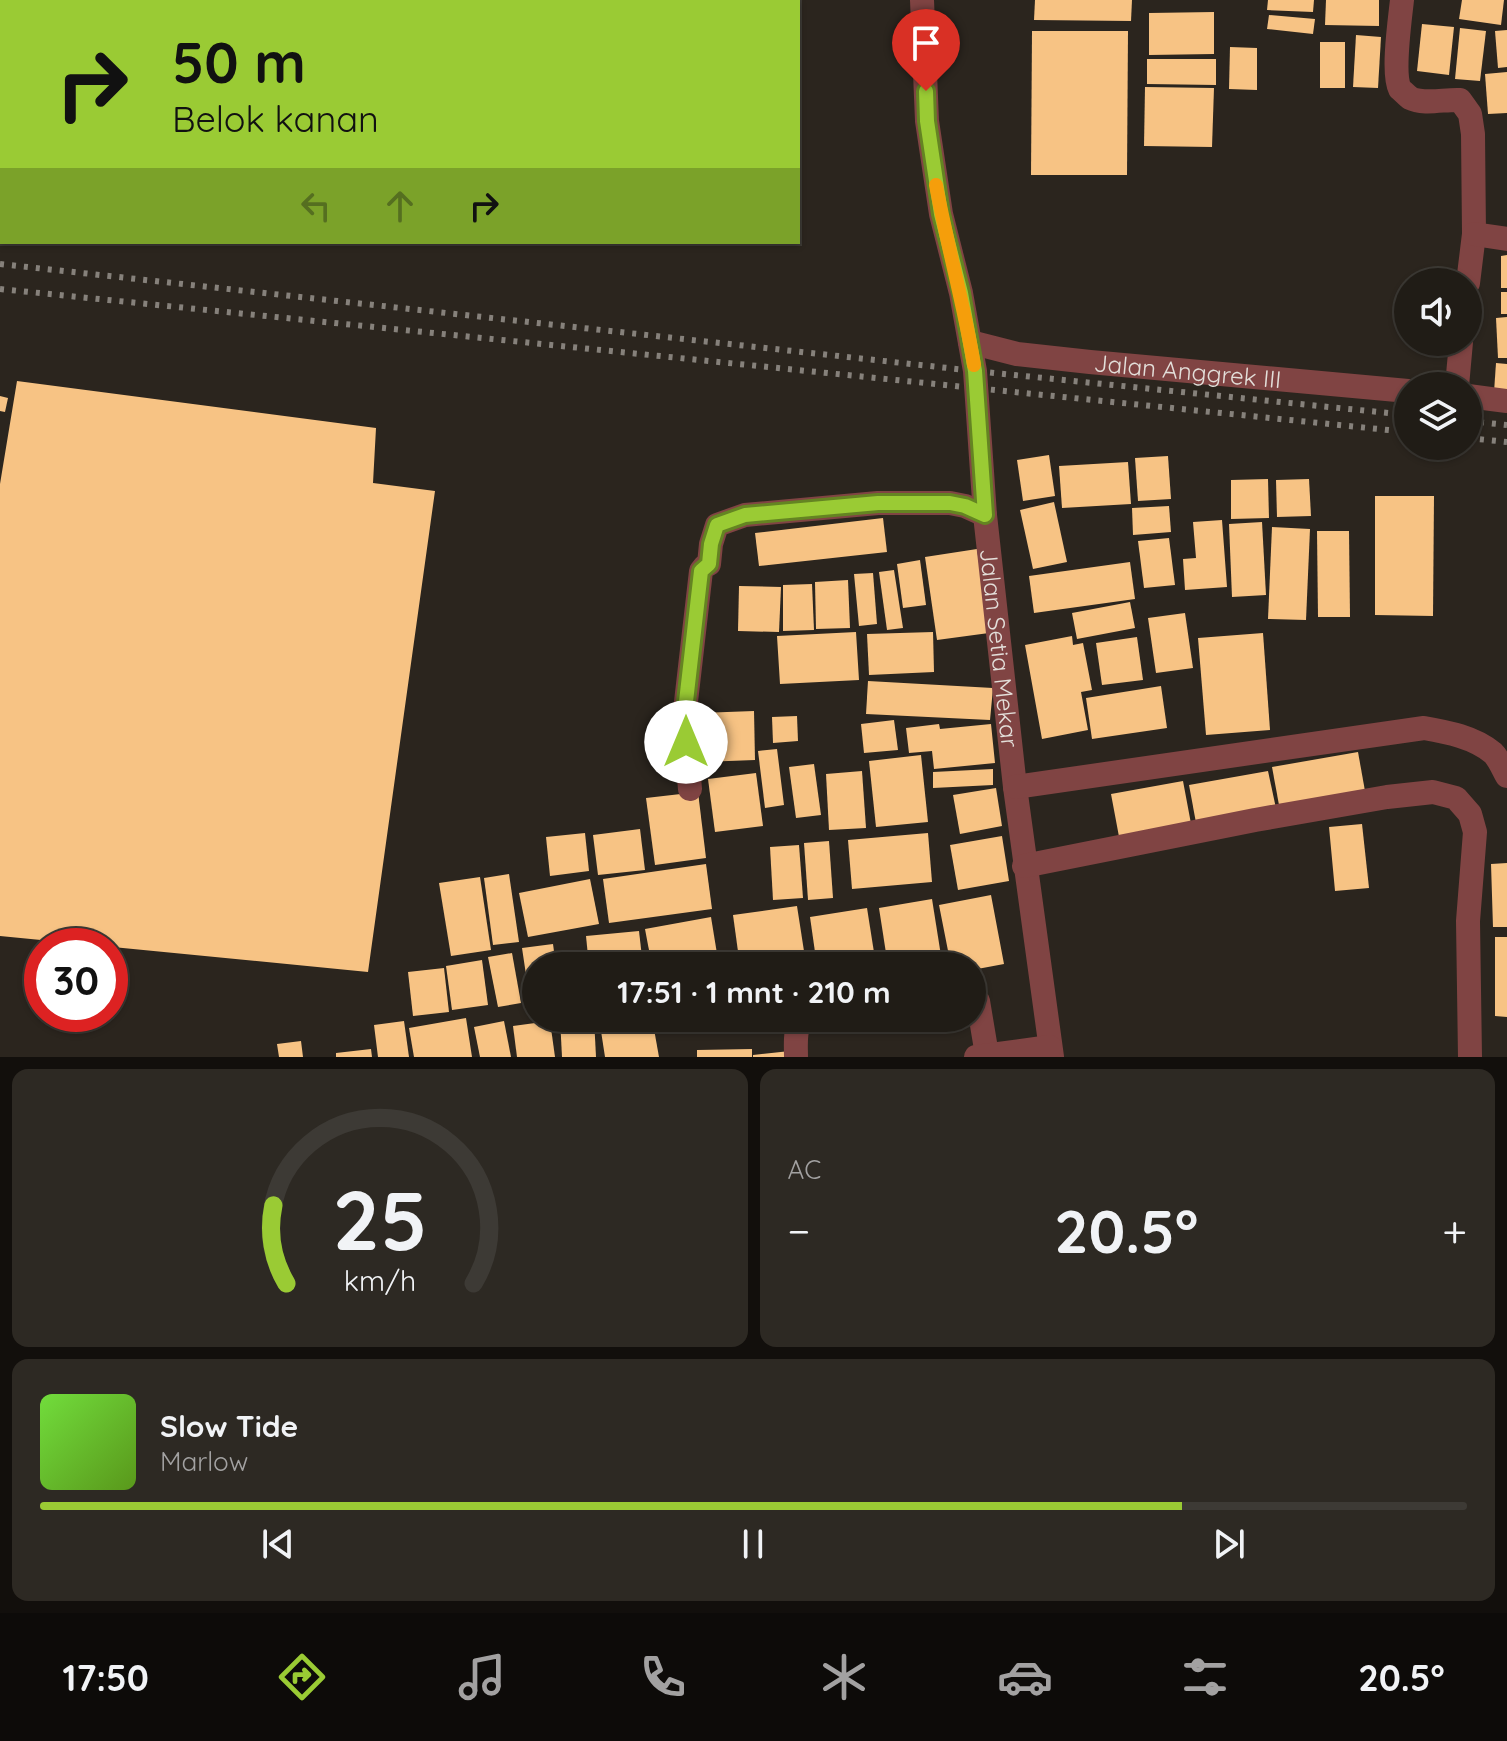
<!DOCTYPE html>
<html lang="id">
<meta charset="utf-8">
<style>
body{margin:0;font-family:Quicksand,sans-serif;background:#2d2923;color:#f1f3f6;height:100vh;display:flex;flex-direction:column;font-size:30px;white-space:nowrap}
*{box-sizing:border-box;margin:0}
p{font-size:26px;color:#a2a1a1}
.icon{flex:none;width:44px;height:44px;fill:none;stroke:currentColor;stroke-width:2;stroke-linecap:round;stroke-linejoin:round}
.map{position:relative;height:1057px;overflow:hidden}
.panel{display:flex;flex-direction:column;gap:12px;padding:12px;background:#120f0c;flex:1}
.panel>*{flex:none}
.hud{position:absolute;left:0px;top:0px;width:800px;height:244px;box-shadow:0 2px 6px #0004,0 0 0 2px #3d3a35;background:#9acb34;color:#111;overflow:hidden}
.fabs{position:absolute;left:1394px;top:268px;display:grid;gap:16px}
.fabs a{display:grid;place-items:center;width:88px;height:88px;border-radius:50%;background:#201c16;box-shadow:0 2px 6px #0004,0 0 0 2px #3d3a35;font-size:40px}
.speed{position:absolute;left:24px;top:928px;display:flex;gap:16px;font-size:40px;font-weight:700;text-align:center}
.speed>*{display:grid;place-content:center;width:104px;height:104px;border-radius:50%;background:#201c16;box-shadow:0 2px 6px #0004,0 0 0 2px #3d3a35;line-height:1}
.speed .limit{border:12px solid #d22;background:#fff;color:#111}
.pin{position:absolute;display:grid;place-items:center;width:68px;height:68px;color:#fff;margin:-82px -34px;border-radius:50% 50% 50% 0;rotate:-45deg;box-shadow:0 0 8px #0007}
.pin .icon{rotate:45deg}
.me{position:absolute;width:88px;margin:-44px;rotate:0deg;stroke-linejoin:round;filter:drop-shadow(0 0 6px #0008)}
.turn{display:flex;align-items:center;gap:28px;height:168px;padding:0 40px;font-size:36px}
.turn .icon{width:104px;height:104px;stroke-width:2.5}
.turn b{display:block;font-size:56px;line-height:68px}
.lanes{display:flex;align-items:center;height:76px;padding:0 40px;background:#0003;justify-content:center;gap:40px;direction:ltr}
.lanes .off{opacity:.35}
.big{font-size:60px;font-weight:700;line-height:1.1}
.panel .widget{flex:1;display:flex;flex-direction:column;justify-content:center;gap:12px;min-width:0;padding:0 28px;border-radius:16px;background:#2d2923}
.panel .dial{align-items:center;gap:0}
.dial svg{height:208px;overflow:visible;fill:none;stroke:#3d3a35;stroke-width:7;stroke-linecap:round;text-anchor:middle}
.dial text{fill:#f1f3f6;stroke:none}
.song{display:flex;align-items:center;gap:24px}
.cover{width:96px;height:96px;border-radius:12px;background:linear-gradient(135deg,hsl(100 70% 55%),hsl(90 70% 35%))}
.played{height:8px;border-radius:4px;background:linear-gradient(90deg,#9acb34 80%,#3d3a35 80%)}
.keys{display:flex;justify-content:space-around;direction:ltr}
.heat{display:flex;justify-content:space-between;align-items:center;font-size:44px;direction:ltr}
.panel .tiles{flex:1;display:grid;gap:12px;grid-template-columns:1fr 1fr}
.widget:last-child{grid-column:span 2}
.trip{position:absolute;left:522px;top:952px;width:464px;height:80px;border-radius:40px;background:#201c16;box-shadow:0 2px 6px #0004,0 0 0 2px #3d3a35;font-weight:700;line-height:80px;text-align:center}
.dock{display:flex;height:128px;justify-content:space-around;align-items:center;background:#0d0b09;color:#a2a1a1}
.dock .icon{width:56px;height:56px}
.dock .selected{color:#9acb34}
.dock b{font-size:36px;color:#f1f3f6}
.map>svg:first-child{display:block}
.building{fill:#f7c384}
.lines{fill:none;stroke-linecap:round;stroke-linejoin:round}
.minor{stroke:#804443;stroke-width:24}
.rail{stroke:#86817b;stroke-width:6;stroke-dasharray:4 8;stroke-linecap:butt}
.route-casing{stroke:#648422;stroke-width:20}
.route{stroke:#9acb34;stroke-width:14}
.slow{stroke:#f59e0b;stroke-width:14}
.labels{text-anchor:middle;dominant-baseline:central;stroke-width:8;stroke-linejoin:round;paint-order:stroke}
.street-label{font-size:24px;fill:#e3dfda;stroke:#211b14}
</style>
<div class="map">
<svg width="1507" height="1057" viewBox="0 0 1507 1057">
<rect width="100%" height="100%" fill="#2b251e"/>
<g class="building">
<polygon points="1035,0 1132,0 1131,21 1034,20"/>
<polygon points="1268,0 1314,0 1313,12 1267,10"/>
<polygon points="1326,0 1379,0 1379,26 1325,25"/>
<polygon points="1462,0 1504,0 1501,25 1459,19"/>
<polygon points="1214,12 1214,54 1149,55 1149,13"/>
<polygon points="1269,15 1315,19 1313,34 1267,29"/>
<polygon points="1422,24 1454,27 1449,75 1417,71"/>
<polygon points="1460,28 1486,31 1480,81 1455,79"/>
<polygon points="1507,30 1507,67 1498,68 1495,31"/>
<polygon points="1032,31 1128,31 1127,175 1031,175"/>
<polygon points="1356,35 1381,37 1378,88 1353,87"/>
<rect x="1320" y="42" width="25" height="46"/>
<polygon points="1230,47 1257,48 1257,90 1229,89"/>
<polygon points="1147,59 1216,59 1216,85 1147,84"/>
<polygon points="1507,72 1507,113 1488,114 1485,74"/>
<polygon points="1145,87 1214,88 1212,147 1144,146"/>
<polygon points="1507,255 1507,288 1501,288 1501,256"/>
<rect x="1501" y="292" width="6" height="22"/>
<polygon points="1507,317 1507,358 1498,358 1496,318"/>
<polygon points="1496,363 1507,364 1507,393 1494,392"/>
<polygon points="17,381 376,428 373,483 435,491 368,972 0,936 0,484"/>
<polygon points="0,396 8,398 5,412 0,411"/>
<polygon points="1049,455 1055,496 1023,501 1017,460"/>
<polygon points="1168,456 1171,499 1138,501 1135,458"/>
<polygon points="1128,462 1131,504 1062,508 1059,466"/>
<polygon points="1268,479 1269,518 1231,519 1231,480"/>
<polygon points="1309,479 1311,516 1277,517 1276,480"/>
<polygon points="1375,496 1434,496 1433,616 1375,615"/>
<polygon points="1054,502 1067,562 1033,569 1020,510"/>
<polygon points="1169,506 1171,532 1133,535 1132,508"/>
<polygon points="883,518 887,552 759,566 755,533"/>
<polygon points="1222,520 1227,587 1185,590 1183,559 1196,558 1193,522"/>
<polygon points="1262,522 1266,595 1232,597 1229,524"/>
<polygon points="1272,527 1310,529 1306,620 1268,619"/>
<polygon points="1317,531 1349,531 1350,617 1318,617"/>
<polygon points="1169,538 1175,585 1144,588 1138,541"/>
<polygon points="977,549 989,633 937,640 925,557"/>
<polygon points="920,560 926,605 903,608 897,564"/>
<polygon points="1130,562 1135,599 1034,613 1029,576"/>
<polygon points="894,570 903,628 887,630 879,572"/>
<polygon points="873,573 877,624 859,626 854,574"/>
<polygon points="848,580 850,628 816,629 815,582"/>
<polygon points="812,584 814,630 783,631 783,585"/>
<polygon points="739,586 781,587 779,632 738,631"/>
<polygon points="1130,602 1135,628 1077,639 1072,613"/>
<polygon points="1185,613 1193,668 1156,673 1148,618"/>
<polygon points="856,632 859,680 780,684 777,636"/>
<polygon points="933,632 934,672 869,675 867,634"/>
<polygon points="1263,633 1270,730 1206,735 1198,638"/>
<polygon points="1072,636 1073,645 1083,643 1092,690 1081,692 1088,730 1042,739 1025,645"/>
<polygon points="1137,637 1143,680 1102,685 1096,643"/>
<polygon points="868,681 993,688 990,720 866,714"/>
<polygon points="1161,686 1167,728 1092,739 1086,698"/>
<polygon points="754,711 755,760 702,762 700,713"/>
<polygon points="797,716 798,741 773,743 772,717"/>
<polygon points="894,720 898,750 864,753 861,724"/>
<polygon points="939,724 940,729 991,724 995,763 934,769 932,751 909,753 906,728"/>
<polygon points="777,749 784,805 765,808 758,751"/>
<polygon points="1358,752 1365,791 1279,805 1272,767"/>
<polygon points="921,755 928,822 876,827 869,761"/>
<polygon points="814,764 821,815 796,818 789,767"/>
<polygon points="993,769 993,785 933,788 933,772"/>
<polygon points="862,771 866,828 829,830 826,774"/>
<polygon points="1268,771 1277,813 1197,828 1189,785"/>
<polygon points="756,773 763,826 715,832 708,779"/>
<polygon points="1183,781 1192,829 1120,842 1111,794"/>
<polygon points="996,788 1002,826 960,834 953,795"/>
<polygon points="698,792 706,858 655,865 646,798"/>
<polygon points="1362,824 1369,888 1335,891 1329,827"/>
<polygon points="640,829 645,870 598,875 593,835"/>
<polygon points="585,833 589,871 550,876 546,837"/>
<polygon points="928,833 932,882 852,889 848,840"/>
<polygon points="1002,836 1009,881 958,890 950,845"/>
<polygon points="829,841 833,898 808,900 804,843"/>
<polygon points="799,845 803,898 773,900 770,847"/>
<polygon points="1507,863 1507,927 1493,927 1491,864"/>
<polygon points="706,864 712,909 609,923 603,879"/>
<polygon points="509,874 519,942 493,945 484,878"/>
<polygon points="480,877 491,950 451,956 439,883"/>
<polygon points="590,879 599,924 528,937 519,893"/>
<polygon points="991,895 1004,964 972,970 972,966 951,966 939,905"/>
<polygon points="932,899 942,962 917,966 888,966 879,908"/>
<polygon points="797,906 806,964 793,966 740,966 733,915"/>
<polygon points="867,908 876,965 817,966 810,917"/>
<polygon points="711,917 719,966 652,966 645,929"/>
<polygon points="639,931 643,966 589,966 586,936"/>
<polygon points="1495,937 1507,937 1507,1017 1495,1016"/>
<polygon points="553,944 556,966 536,966 536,987 528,988 522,948"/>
<polygon points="512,953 521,1003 498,1007 488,957"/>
<polygon points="482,960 488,1005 452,1010 446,966"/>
<polygon points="444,968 449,1012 413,1016 408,972"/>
<polygon points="466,1018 472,1057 414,1057 409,1028"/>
<polygon points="560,1018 594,1018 596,1057 562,1057"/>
<polygon points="599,1018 652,1018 659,1057 605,1057"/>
<polygon points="404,1021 409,1057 378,1057 374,1025"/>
<polygon points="504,1021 511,1057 480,1057 474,1027"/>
<polygon points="550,1021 555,1057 517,1057 513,1026"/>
<polygon points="301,1041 303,1057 279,1057 277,1044"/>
<polygon points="371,1049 372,1057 336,1057 336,1053"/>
<polygon points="752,1049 752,1057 697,1057 697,1050"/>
<polygon points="790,1051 790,1057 753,1057 753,1055"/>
</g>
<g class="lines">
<g class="minor">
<path id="s1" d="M922,0L927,121L941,214L961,293L975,371L985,515L1015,787L1052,1057"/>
<path d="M1402,0C1400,19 1392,74 1400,89C1401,90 1409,97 1410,98C1424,105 1445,99 1460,100L1470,114L1473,134L1474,234L1468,283"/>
<polyline points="1474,234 1507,239"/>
<path id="s2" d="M970,342L1017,354L1090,362L1408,391"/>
<polyline points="1457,386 1461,342"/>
<polyline points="1468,396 1507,401"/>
<path d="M1015,787L1424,728C1447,732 1474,737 1493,753C1499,759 1503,769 1507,776"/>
<polyline points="690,789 684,719 701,571 705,566 709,564 711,544 717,525 745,515 878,503 950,503 965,506 985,515"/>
<polyline points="1024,866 1255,820 1387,797 1433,792 1456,798 1470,814 1475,832 1468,921 1470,1057"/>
<polyline points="972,995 978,1001 987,1055"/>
<path d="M796,1057C796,1043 794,1029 803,1018"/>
<polyline points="976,1057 1050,1047"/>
</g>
<g class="rail">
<polyline points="0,264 975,371 1408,415"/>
<polyline points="0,289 1408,432"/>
<polyline points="1468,421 1507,425"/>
<polyline points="1468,438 1507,442"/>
</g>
</g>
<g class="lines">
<defs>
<polyline id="route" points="686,742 684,719 701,571 709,564 711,544 717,525 745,515 878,503 950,503 965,506 985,515 975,371 961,293 941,214 927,121 926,91"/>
</defs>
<use href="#route" class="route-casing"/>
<use href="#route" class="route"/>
<path class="slow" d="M936,185C947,245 964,304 974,365"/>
</g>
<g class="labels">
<g class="street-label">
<text stroke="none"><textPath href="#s2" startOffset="220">Jalan Anggrek III</textPath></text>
<text stroke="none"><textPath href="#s1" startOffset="654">Jalan Setia Mekar</textPath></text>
</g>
</g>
</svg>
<div class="fabs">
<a><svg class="icon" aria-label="sound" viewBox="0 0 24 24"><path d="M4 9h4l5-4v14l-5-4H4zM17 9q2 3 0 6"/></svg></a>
<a><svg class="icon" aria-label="layers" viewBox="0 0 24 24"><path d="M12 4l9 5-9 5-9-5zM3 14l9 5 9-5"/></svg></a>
</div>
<div class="speed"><div class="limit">30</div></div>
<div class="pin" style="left:926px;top:91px;background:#d93025"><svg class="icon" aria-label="arrive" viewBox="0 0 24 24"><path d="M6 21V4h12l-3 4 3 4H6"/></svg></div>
<svg class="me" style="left:686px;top:742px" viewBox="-20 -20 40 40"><circle r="19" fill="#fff"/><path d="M0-13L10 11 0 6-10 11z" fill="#9acb34"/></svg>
<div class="trip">17:51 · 1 mnt · 210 m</div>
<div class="hud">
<div class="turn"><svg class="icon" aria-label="right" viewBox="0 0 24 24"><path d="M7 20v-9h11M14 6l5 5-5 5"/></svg><div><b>50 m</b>Belok kanan</div></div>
<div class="lanes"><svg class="icon off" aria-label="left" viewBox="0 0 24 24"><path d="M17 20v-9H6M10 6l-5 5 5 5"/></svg><svg class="icon off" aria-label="ahead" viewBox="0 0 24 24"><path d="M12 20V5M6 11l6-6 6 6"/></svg><svg class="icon" aria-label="right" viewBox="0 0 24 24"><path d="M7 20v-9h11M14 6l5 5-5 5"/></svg></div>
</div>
</div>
<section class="panel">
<div class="tiles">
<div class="widget dial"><svg viewBox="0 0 100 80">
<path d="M14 69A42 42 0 1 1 86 69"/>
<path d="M14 69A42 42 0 0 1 9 39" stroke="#9acb34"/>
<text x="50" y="56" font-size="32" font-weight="700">25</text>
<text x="50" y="72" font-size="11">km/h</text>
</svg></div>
<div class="widget"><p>AC</p>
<div class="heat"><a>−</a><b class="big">20.5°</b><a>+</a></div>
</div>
<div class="widget">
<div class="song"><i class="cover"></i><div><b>Slow Tide</b><p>Marlow</p></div></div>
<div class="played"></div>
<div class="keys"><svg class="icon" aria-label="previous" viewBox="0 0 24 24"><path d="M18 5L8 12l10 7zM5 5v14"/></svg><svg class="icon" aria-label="pause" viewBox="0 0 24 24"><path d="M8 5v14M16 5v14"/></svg><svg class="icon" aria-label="next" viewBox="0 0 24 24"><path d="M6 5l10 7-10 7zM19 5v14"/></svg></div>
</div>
</div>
</section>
<nav class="dock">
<b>17:50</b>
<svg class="icon selected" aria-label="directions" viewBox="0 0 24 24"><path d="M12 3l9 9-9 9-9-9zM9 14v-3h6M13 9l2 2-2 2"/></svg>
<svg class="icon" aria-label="music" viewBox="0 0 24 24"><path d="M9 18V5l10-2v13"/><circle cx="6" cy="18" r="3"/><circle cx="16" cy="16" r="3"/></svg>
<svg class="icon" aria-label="phone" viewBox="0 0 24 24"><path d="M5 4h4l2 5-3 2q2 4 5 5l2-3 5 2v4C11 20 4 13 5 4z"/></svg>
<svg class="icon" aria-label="climate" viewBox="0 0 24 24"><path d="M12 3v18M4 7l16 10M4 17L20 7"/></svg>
<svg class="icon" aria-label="car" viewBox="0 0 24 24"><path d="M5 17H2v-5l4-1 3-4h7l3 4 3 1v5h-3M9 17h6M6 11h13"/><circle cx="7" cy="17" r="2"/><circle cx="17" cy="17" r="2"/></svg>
<svg class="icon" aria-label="filters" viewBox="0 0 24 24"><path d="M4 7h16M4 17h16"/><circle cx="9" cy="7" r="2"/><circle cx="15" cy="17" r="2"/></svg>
<b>20.5°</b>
</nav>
